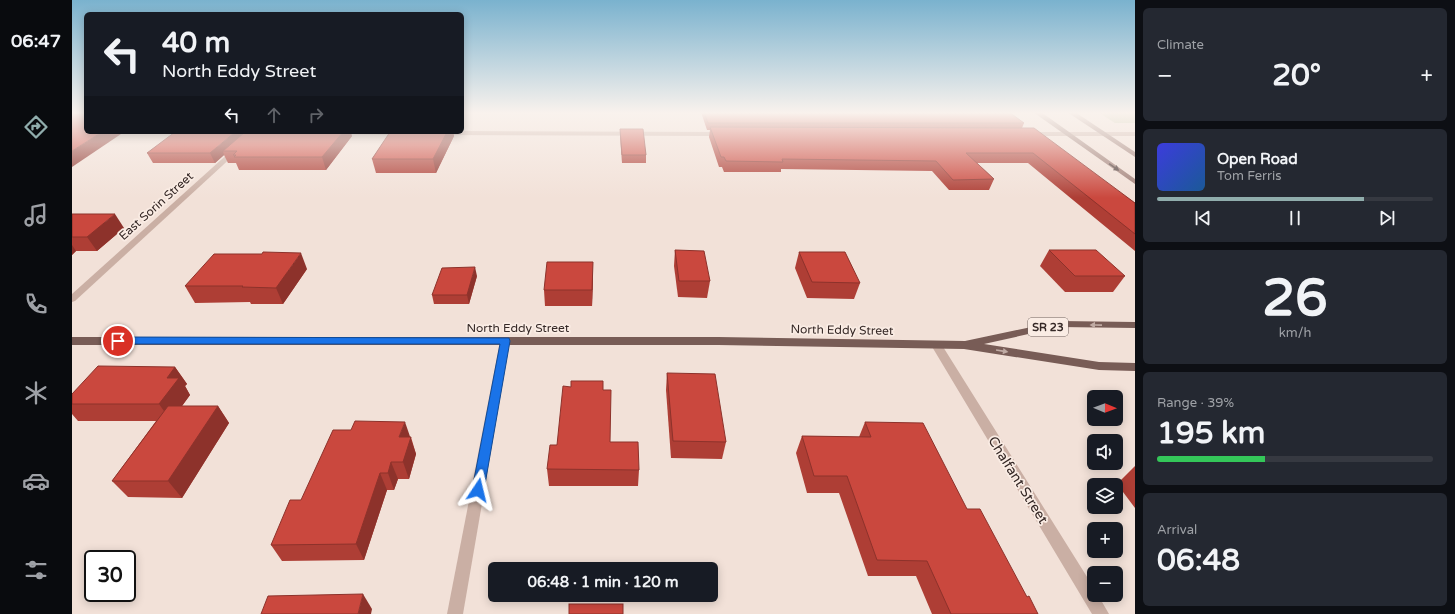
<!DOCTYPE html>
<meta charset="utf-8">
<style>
body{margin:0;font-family:"Varela Round",sans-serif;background:#242831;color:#f1f3f6;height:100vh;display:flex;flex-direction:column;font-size:15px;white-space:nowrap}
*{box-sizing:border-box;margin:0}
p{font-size:13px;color:#9ea1a6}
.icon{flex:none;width:22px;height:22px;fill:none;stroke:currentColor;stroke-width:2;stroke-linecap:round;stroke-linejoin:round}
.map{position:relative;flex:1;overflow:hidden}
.panel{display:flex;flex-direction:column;gap:8px;padding:8px;background:#0d0f14;width:320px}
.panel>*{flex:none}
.top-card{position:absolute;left:12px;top:12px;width:380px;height:122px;border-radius:6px;box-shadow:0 2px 10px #0003;background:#171b24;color:#f1f3f6;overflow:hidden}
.needle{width:26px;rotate:91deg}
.controls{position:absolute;left:1015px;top:390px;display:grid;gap:8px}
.controls a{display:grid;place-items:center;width:36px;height:36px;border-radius:6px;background:#171b24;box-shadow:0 2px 10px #0003;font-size:20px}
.speed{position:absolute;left:12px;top:550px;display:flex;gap:8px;font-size:20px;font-weight:700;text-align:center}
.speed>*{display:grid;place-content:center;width:52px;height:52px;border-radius:50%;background:#171b24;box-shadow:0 2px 10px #0003;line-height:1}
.speed .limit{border:2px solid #111;border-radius:6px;background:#fff;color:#111}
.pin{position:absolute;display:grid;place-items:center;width:34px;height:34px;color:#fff;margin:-17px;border:2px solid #fff;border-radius:50%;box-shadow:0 1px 4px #0007}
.me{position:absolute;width:44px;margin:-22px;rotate:10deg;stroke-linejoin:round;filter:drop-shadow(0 0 3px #0008)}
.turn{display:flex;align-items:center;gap:14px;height:84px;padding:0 12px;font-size:18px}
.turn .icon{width:52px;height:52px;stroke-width:2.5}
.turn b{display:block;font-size:28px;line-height:34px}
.lanes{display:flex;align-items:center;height:38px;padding:0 12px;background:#0003;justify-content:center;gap:20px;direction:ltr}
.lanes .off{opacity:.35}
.big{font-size:30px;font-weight:700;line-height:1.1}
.panel .widget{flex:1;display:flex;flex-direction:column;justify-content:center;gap:6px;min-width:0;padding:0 14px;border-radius:6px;background:#242831}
.panel .dial{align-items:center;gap:0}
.dial b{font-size:52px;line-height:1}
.song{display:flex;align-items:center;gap:12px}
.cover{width:48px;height:48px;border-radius:6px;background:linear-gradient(135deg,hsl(240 70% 55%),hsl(210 70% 35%))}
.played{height:4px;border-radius:2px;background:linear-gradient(90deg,#90adac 75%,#363941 75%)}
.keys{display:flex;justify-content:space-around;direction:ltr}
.heat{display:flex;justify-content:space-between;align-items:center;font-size:22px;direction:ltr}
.charge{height:6px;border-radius:3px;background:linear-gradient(90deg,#34c759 39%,#363941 0)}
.trip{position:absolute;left:416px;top:562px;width:230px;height:40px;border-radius:6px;background:#171b24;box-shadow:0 2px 10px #0003;font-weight:700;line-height:40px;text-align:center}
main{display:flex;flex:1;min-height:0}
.dock{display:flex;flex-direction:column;width:72px;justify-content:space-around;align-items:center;background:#090b0e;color:#9ea1a6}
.dock .icon{width:28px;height:28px}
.dock .active{color:#90adac}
.dock b{font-size:18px;color:#f1f3f6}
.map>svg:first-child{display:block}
.green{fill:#bac198}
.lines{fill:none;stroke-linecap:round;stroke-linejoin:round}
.street{fill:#caafa4;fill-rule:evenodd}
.secondary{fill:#9e7d75;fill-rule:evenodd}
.primary{fill:#785c56;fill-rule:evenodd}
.wall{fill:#ae3e35}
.shaded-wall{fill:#8d322b}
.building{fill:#ca483e;stroke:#8d322b}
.oneway{fill:#4f3d3a}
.oneway2{fill:#c0aba4}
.route{fill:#1a73e8;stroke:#114b97}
.labels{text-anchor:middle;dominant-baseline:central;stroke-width:3.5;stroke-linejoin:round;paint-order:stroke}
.shield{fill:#faece4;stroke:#70635f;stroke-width:1}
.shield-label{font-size:11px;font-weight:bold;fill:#352826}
.street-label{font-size:12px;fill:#352826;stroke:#faece4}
.near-street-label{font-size:14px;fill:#352826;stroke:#faece4}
</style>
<main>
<nav class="dock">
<b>06:47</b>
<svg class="icon active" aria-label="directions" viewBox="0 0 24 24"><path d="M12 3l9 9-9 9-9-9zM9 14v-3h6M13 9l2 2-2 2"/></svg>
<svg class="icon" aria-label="music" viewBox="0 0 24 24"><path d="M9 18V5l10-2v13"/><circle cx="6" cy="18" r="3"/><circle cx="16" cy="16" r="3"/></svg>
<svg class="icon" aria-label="phone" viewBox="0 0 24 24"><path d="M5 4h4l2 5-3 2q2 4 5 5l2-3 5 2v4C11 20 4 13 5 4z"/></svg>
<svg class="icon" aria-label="climate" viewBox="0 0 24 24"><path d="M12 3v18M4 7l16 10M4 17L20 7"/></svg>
<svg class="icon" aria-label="car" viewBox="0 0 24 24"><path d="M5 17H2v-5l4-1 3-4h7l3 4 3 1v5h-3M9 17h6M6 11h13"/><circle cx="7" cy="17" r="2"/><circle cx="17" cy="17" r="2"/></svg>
<svg class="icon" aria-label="filters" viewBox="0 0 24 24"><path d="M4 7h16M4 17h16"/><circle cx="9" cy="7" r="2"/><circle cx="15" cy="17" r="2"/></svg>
</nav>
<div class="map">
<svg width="1063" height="614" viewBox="0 0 1063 614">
<rect width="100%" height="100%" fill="#f2e1d8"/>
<polygon class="green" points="1026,112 1063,112 1063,123 1043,123"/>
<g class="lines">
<g class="street">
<polygon points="390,131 650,132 653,134 650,136 368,135 365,133"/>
<polygon points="180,132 187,132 3,301 0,302 0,294"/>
<polygon points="263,132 333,132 333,133 330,135 266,134"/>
<polygon points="1063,132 1063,136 958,136 955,134 958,132"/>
<polygon points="433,337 437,338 438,341 391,614 375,614 428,341 429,338"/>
<polygon points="864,341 868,342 1022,588 1022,595 1026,595 1037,614 1020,614 859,345 860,342"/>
</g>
<g class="secondary">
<polygon points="961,112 969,112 1063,179 1063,184"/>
<polygon points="995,112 1003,112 1063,152 1063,157"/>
</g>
<polygon class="primary" points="988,321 1063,322 1063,328 988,327 912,344 1027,362 1063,363 1063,371 1027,370 892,349 646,345 0,345 0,337 646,337 893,341"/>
</g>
<g class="wall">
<polygon points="629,112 937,112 952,123 950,128 1063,203 1063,251 956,163 905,163 922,179 917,190 877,190 860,171 709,169 709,172 652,172 650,167 647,167 637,137 638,130 635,130"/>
<polygon points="548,129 574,155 574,163 550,163 548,136"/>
<polygon points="318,132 381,132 382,136 364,173 304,173 300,159"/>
<polygon points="280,136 254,170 167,170 164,163 156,163 152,155 143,163 81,163 75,153"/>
<polygon points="0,214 52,228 25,251 4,251 0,255"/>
<polygon points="603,250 638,281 635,298 606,297 602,266"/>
<polygon points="977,250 1053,276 1041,292 993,292 968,266"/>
<polygon points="727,252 788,283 782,299 735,298 723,268"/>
<polygon points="235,269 211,304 179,304 178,302 123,303 113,286"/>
<polygon points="405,276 397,304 362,304 360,295"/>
<polygon points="521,278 520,306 473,306 472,290"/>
<polygon points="103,367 115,384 113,386 118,395 110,406 146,406 157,423 110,498 56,497 40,481 84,421 6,421 0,414 0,394"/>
<polygon points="595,373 654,442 650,459 599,458 594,390"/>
<polygon points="531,390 538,442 567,470 566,486 477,486 475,469"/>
<polygon points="793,422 895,509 966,614 860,614 844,576 796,576 767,493 735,493 724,453 730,436 787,437"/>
<polygon points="338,437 339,437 344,454 337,479 326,479 322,490 315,490 292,560 210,561 199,545 229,500"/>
<polygon points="1063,466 1063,508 1045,484"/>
</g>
<g class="shaded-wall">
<polygon points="390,112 393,112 390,119"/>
<polygon points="30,132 52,132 0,167 0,151"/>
<polygon points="163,132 178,132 151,151 152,155 143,163 138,153"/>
<polygon points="271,132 279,132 280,136 254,170 250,157"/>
<polygon points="375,132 381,132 382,136 364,173 361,159"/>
<polygon points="43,214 52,228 25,251 15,237"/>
<polygon points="0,245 4,251 0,255"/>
<polygon points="229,253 235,269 211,304 204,288"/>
<polygon points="521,262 521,278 520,306 520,290"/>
<polygon points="403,267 405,276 397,304 395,295"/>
<polygon points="103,367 115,384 113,386 118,395 99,421 87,404 95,378"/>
<polygon points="146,406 157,423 110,498 96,481"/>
<polygon points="333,422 344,454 337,479 331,462 327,437"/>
<polygon points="319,462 326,479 322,490 316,473"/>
<polygon points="308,473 315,490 292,560 284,544"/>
<polygon points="291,594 300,609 299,614 286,614"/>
</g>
<g class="building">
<polygon points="0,112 14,112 14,132 30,132 0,151"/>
<polygon points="632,112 937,112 952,123 636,123"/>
<polygon points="638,127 962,128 1063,203 1063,234 961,153 894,153 922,179 881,180 864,161 710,159 711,162 654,161 652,157 649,157"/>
<polygon points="548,129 571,129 574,155 550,155"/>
<polygon points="103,132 163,132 138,153 75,153"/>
<polygon points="173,132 271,132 250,157 162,157 164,155 161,155 165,151 151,151"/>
<polygon points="318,132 375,132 361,159 300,159"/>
<polygon points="0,214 43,214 15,237 0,237"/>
<polygon points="603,250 632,251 638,281 607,281"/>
<polygon points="977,250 1024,250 1053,276 1003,276"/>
<polygon points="191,252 229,253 204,288 170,287 171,286 113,286 142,254 190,254"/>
<polygon points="727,252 773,252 788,283 740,282"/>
<polygon points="475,262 521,262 520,290 472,290"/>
<polygon points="403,267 395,295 360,295 370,268"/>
<polygon points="26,366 103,367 95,378 107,378 87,404 0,404 0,394"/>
<polygon points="595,373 643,374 654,442 601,441"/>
<polygon points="499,381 531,381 531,390 539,390 538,442 566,442 567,470 475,469 478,445 485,445 491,386 499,387"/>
<polygon points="96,406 146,406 96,481 40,481"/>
<polygon points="283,421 333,422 327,437 339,437 331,462 319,462 316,473 308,473 284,544 199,545 218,500 229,500 261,430 279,430"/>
<polygon points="793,422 851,423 895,509 908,509 955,597 957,596 966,614 879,614 855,561 805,560 775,476 742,476 730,436 799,437"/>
<polygon points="291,594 286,614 189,614 196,596"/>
<rect x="497" y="604" width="54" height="10"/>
</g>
<defs><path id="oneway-solid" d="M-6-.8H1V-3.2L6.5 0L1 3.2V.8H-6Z"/></defs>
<use class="oneway" href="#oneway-solid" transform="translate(1042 167) rotate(35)"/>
<g class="oneway2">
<use href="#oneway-solid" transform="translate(1024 325) rotate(-179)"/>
<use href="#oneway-solid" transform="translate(930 351) rotate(9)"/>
</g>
<linearGradient id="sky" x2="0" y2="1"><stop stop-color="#7ab2ce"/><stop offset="0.57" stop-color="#f9f2ed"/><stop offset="1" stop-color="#f9f2ed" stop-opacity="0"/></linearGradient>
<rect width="1063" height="198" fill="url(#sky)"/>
<polygon class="route" points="46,337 437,338 438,341 412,490 410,494 406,495 401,494 400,490 428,344 46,344 41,341"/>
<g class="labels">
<rect class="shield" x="956" y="318" width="40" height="18" rx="3"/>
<g class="shield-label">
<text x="976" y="327">SR 23</text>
</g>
<g class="street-label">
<text transform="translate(84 206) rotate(-42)">East Sorin Street</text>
<text x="446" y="328">North Eddy Street</text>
<text transform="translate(770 330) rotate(1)">North Eddy Street</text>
</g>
<g class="near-street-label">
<text transform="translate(946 480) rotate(58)">Chalfant Street</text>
</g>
</g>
</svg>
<div class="controls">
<a><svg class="needle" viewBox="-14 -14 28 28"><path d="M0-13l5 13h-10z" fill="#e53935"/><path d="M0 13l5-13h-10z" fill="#9ea1a6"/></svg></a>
<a><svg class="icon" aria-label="sound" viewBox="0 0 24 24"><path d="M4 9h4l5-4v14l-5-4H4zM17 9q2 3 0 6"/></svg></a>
<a><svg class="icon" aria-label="layers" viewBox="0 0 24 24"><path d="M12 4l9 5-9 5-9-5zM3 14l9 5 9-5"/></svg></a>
<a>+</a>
<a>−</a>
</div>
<div class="speed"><div class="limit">30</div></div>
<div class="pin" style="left:46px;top:341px;background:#d93025"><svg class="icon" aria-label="arrive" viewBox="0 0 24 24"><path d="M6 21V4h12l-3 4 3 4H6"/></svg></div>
<svg class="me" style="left:406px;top:490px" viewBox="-20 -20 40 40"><path d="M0-17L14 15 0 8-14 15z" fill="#1a73e8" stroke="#fff" stroke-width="4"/></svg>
<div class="trip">06:48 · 1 min · 120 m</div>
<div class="top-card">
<div class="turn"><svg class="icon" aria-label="left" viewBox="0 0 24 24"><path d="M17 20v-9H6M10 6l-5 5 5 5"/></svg><div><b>40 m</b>North Eddy Street</div></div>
<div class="lanes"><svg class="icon" aria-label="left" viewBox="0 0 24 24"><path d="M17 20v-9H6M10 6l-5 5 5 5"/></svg><svg class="icon off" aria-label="ahead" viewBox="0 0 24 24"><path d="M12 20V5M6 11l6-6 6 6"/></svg><svg class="icon off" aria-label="right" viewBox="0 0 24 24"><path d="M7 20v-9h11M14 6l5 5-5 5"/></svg></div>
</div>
</div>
<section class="panel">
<div class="widget"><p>Climate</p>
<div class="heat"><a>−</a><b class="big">20°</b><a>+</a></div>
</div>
<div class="widget">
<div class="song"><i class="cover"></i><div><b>Open Road</b><p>Tom Ferris</p></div></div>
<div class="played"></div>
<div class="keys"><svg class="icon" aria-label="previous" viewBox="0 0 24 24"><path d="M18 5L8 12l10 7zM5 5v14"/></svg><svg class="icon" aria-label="pause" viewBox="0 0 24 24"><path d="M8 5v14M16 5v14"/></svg><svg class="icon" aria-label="next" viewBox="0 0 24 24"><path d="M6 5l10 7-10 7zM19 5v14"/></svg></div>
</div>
<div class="widget dial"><b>26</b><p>km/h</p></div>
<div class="widget"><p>Range · 39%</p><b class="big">195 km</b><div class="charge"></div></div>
<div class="widget"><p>Arrival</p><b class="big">06:48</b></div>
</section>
</main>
